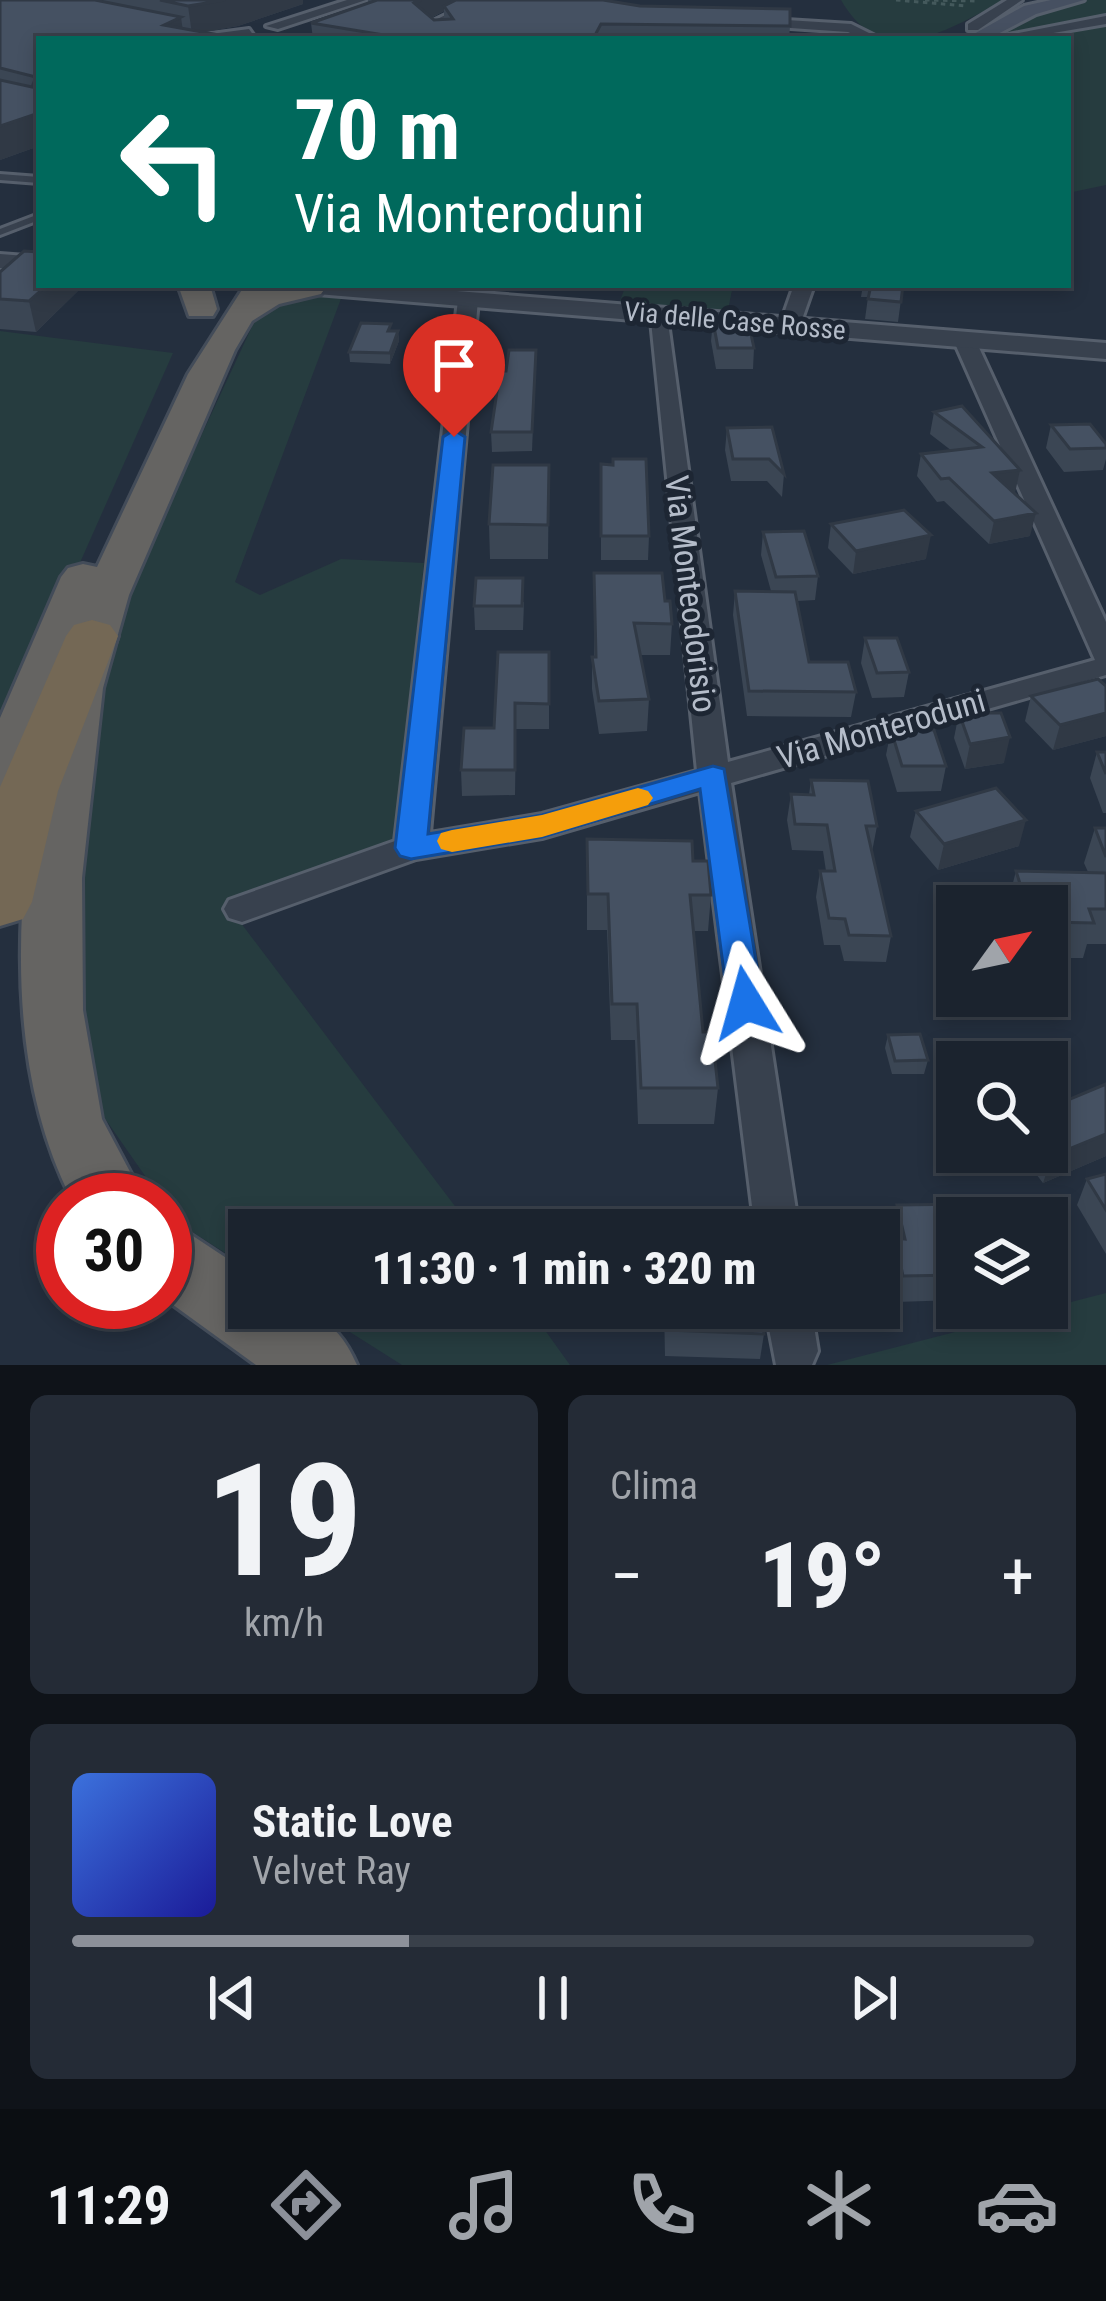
<!DOCTYPE html>
<html lang="it">
<meta charset="utf-8">
<style>
body{margin:0;font-family:"Roboto Condensed",sans-serif;background:#242b36;color:#f1f3f6;height:100vh;display:flex;flex-direction:column;font-size:45px;white-space:nowrap}
*{box-sizing:border-box;margin:0}
p{font-size:39px;color:#a0a4aa}
.icon{flex:none;width:66px;height:66px;fill:none;stroke:currentColor;stroke-width:2;stroke-linecap:round;stroke-linejoin:round}
.map{position:relative;height:1365px;overflow:hidden}
.details{display:flex;flex-direction:column;gap:30px;padding:30px;background:#0f1319;flex:1}
.details>*{flex:none}
.top-card{position:absolute;left:36px;top:36px;width:1035px;height:252px;border-radius:0px;box-shadow:0 6px 18px #0003,0 0 0 3px #39404a;background:#00695c;color:#fff;overflow:hidden}
.needle{width:78px;rotate:57deg}
.fabs{position:absolute;left:936px;top:885px;display:grid;gap:24px}
.fabs a{display:grid;place-items:center;width:132px;height:132px;border-radius:0px;background:#1b232e;box-shadow:0 6px 18px #0003,0 0 0 3px #39404a;font-size:60px}
.speed{position:absolute;left:36px;top:1173px;display:flex;gap:24px;font-size:60px;font-weight:700;text-align:center}
.speed>*{display:grid;place-content:center;width:156px;height:156px;border-radius:50%;background:#1b232e;box-shadow:0 6px 18px #0003,0 0 0 3px #39404a;line-height:1}
.speed .limit{border:18px solid #d22;background:#fff;color:#111}
.pin{position:absolute;display:grid;place-items:center;width:102px;height:102px;color:#fff;margin:-123px -51px;border-radius:50% 50% 50% 0;rotate:-45deg;box-shadow:0 0 12px #0007}
.pin .icon{rotate:45deg}
.me{position:absolute;width:132px;margin:-66px;rotate:352deg;stroke-linejoin:round;filter:drop-shadow(0 0 9px #0008)}
.turn{display:flex;align-items:center;gap:42px;height:252px;padding:0 60px;font-size:54px}
.turn .icon{width:156px;height:156px;stroke-width:2.5}
.turn b{display:block;font-size:84px;line-height:102px}
.big{font-size:90px;font-weight:800;line-height:1.1}
.details .tile{flex:1;display:flex;flex-direction:column;justify-content:center;gap:18px;min-width:0;padding:0 42px;border-radius:18px;background:#242b36}
.details .dial{align-items:center;gap:0}
.dial b{font-size:156px;line-height:1}
.song{display:flex;align-items:center;gap:36px}
.cover{width:144px;height:144px;border-radius:18px;background:linear-gradient(135deg,hsl(220 70% 55%),hsl(240 70% 35%))}
.played{height:12px;border-radius:6px;background:linear-gradient(90deg,#8c9099 35%,#39404a 35%)}
.keys{display:flex;justify-content:space-around;direction:ltr}
.heat{display:flex;justify-content:space-between;align-items:center;font-size:66px;direction:ltr}
.details .tiles{flex:1;display:grid;gap:30px;grid-template-columns:1fr 1fr}
.tile:last-child{grid-column:span 2}
.trip{position:absolute;left:228px;top:1209px;width:672px;height:120px;border-radius:0px;background:#1b232e;box-shadow:0 6px 18px #0003,0 0 0 3px #39404a;font-weight:800;line-height:120px;text-align:center}
.dock{display:flex;height:192px;justify-content:space-around;align-items:center;background:#0b0e12;color:#a0a4aa}
.dock .icon{width:84px;height:84px}
.dock .selected{color:#8c9099}
.dock b{font-size:54px;color:#f1f3f6}
.map>svg:first-child{display:block}
.green{fill:#263c3f}
.lines{fill:none;stroke-linecap:round;stroke-linejoin:round}
.service-casing{stroke:#565f6c;stroke-width:6}
.minor-casing{stroke:#565f6c;stroke-width:6}
.tertiary-casing{stroke:#565f6c;stroke-width:6}
.secondary-casing{stroke:#565f6c;stroke-width:6}
.trunk-casing{stroke:#434c59;stroke-width:6}
.motorway-casing{stroke:#434c59;stroke-width:6}
.path{stroke:#44595c;stroke-width:3;stroke-dasharray:4.5 4.5;stroke-linecap:butt}
.service{fill:#38414e;fill-rule:evenodd}
.minor{fill:#38414e;fill-rule:evenodd}
.tertiary{fill:#38414e;fill-rule:evenodd}
.secondary{fill:#465061;fill-rule:evenodd}
.trunk{fill:#656462;fill-rule:evenodd}
.motorway{fill:#746855;fill-rule:evenodd}
.wall{fill:#3b4654;fill-rule:evenodd}
.shaded-wall{fill:#303945}
.building{fill:#455162;stroke:#303945;stroke-width:3}
.route{fill:#1a73e8;stroke:#114b97;stroke-width:3}
.slow{fill:#f59e0b}
.labels{text-anchor:middle;dominant-baseline:central;stroke-width:10;stroke-linejoin:round;paint-order:stroke}
.far-street-label{font-size:27px;fill:#b4bcc9;stroke:#1d2633}
.street-label{font-size:33px;fill:#b4bcc9;stroke:#1d2633}
</style>
<div class="map">
<svg width="1106" height="1365" viewBox="0 0 1106 1365">
<rect width="100%" height="100%" fill="#242f3e"/>
<g class="green">
<path d="M841,0H1005C949,28 884,75 841,0Z"/>
<polygon points="1074,0 1106,0 1106,185 1068,193 1068,39 970,39 997,25"/>
<polygon points="626,285 733,285 726,320 616,311"/>
<polygon points="306,294 342,296 235,582 260,595 341,559 424,563 394,844 225,902 473,1230 249,1230 249,1268 178,1223 99,1110 80,1009 84,748 128,593 256,318 280,300"/>
<polygon points="0,331 173,353 0,743"/>
<polygon points="1106,1293 1106,1365 827,1365"/>
<polygon points="312,1308 529,1308 570,1365 402,1365"/>
</g>
<g class="lines">
<defs>
<g id="service">
<polygon points="0,174 39,177 39,183 0,180"/>
<polygon points="39,214 39,220 0,235 0,229"/>
</g>
<g id="minor">
<polygon points="347,0 366,0 278,29 266,26"/>
<polygon points="476,0 492,0 436,28 451,39 435,39 419,28"/>
<polygon points="1007,0 1022,0 978,30 968,30 968,24"/>
<polygon points="1106,16 1106,24 1018,39 988,39"/>
<polygon points="753,18 851,24 881,39 863,39 848,32 748,25"/>
<polygon points="249,29 254,36 196,36"/>
<polygon points="794,285 814,285 800,325 790,331 780,325"/>
<polygon points="468,294 478,300 430,833 542,814 697,771 650,311 667,315 728,762 1095,660 953,339 957,335 975,339 1106,622 1106,675 731,783 799,1230 755,1230 700,792 542,838 416,859 242,922 229,918 224,909 229,900 395,841 458,300"/>
<polygon points="765,1308 811,1308 818,1351 812,1365 776,1365"/>
</g>
<g id="tertiary">
<polygon points="0,254 39,257 39,271 0,268"/>
<polygon points="281,285 381,285 1106,343 1106,359 293,292"/>
</g>
<g id="secondary">
<polygon points="1051,0 1084,0 1036,14 988,39 965,39 1024,6"/>
<polygon points="293,285 322,285 324,287 310,295"/>
</g>
<g id="trunk">
<polygon points="178,285 210,285 217,309 213,316 189,316"/>
<path d="M245,285L326,287L321,294L279,304L252,321L235,350L129,595L103,688L82,878L83,1010L102,1119L145,1200H72C0,1060 16,874 48,723L18,790L0,795V718L61,577L68,568L83,564L97,567L188,374Z"/>
<path d="M165,1224L190,1234L249,1273V1308C302,1308 334,1311 357,1365H256L165,1299Z"/>
</g>
<polygon id="motorway" points="92,620 110,625 118,636 58,791 32,902 23,919 0,926 0,787 66,636 74,625"/>
</defs>
<use href="#service" class="service-casing"/>
<use href="#minor" class="minor-casing"/>
<use href="#tertiary" class="tertiary-casing"/>
<use href="#secondary" class="secondary-casing"/>
<use href="#trunk" class="trunk-casing"/>
<use href="#motorway" class="motorway-casing"/>
<g class="path">
<polyline points="896,0 967,6"/>
<polyline points="925,0 979,1"/>
</g>
<use href="#service" class="service"/>
<use href="#minor" class="minor"/>
<use href="#tertiary" class="tertiary"/>
<use href="#secondary" class="secondary"/>
<use href="#trunk" class="trunk"/>
<use href="#motorway" class="motorway"/>
</g>
<g class="wall">
<polygon points="0,0 303,0 303,4 238,26 203,32 39,39 39,146 0,160"/>
<path d="M368,0H603L790,26L789,39H313L311,23L368,3ZM444,11V19L434,20L431,18Z"/>
<polygon points="0,272 39,285 84,285 36,332 0,329"/>
<polygon points="863,285 903,285 898,322 865,319 868,297 861,297"/>
<polygon points="713,321 754,348 753,369 716,369 711,341"/>
<polygon points="392,331 398,331 399,341 390,364 350,362 349,352"/>
<polygon points="536,350 532,451 492,452 491,432 506,371"/>
<polygon points="962,406 1015,493 1030,536 989,544 944,501 937,502 917,476 921,454 952,451 930,434 934,412"/>
<polygon points="1051,425 1106,444 1106,459 1103,470 1064,472 1046,448"/>
<polygon points="772,427 784,474 782,497 767,481 731,481 725,450 727,428"/>
<polygon points="601,464 613,465 649,536 648,560 601,560"/>
<polygon points="549,465 548,559 490,559 489,524"/>
<polygon points="831,524 926,559 853,574 828,548"/>
<polygon points="763,532 818,576 815,600 797,601 809,662 856,692 851,717 747,716 733,615 735,591 771,591 761,555"/>
<polygon points="594,573 665,601 672,624 670,655 641,655 649,699 647,731 599,734 592,689 592,657 594,657"/>
<polygon points="524,602 523,630 475,630 474,606"/>
<polygon points="865,638 909,672 904,697 872,698 861,663"/>
<polygon points="549,652 549,729 516,729 515,795 462,796 461,770 494,728"/>
<polygon points="1106,686 1106,736 1053,750 1025,721 1031,696"/>
<polygon points="959,713 1004,763 965,769 954,738"/>
<polygon points="891,730 946,766 941,791 897,792 886,755"/>
<polygon points="1097,752 1106,752 1106,813 1103,813 1090,778"/>
<polygon points="811,780 877,826 872,852 891,936 886,962 844,961 840,945 824,945 816,897 820,871 826,871 823,851 792,850 787,820 791,794 809,795"/>
<polygon points="916,811 1019,846 938,870 910,837"/>
<polygon points="1095,828 1106,828 1106,944 1087,944 1083,958 1047,958 1047,906 1007,906 1016,871 1088,872 1084,863"/>
<polygon points="587,839 693,861 711,895 708,931 693,931 703,1032 718,1088 714,1124 638,1124 635,1040 611,1040 607,930 587,930"/>
<polygon points="888,1035 928,1060 924,1074 892,1074 885,1048"/>
<polygon points="1106,1084 1106,1156 1043,1183 1019,1152 1047,1152 1047,1089 1068,1100"/>
<polygon points="1106,1174 1106,1254 1077,1205 1087,1179"/>
<polygon points="897,1205 957,1218 957,1300 896,1302 888,1264 893,1245 890,1231"/>
<polygon points="531,1308 573,1308 531,1310"/>
<polygon points="664,1308 762,1308 764,1334 760,1359 665,1356"/>
</g>
<g class="shaded-wall">
<polygon points="225,0 303,0 303,4 238,26 192,34 188,6"/>
<polygon points="421,0 465,0 444,6 444,11 415,26 414,3"/>
<polygon points="181,17 184,39 164,25"/>
<polygon points="39,113 39,146 0,160 0,126"/>
<polygon points="47,285 84,285 36,332 29,301"/>
<polygon points="398,331 399,341 390,364 390,353"/>
<polygon points="1020,470 1015,493 987,496 992,473"/>
<polygon points="1036,513 1030,536 989,544 994,521"/>
<polygon points="931,535 926,559 853,574 856,551"/>
<polygon points="1106,713 1106,736 1053,750 1060,725"/>
<polygon points="1010,737 1004,763 965,769 970,744"/>
<polygon points="1026,820 1019,846 938,870 944,844"/>
<polygon points="1106,1134 1106,1156 1043,1183 1052,1156"/>
</g>
<g class="building">
<polygon points="0,0 95,0 181,17 164,25 241,39 39,39 39,113 0,126 0,80 32,87 36,77 0,68"/>
<polygon points="160,0 225,0 188,6"/>
<polygon points="377,0 421,0 414,3 434,20 453,19 444,6 456,0 603,0 640,6 790,9 790,26 601,24 593,39 408,39 311,23"/>
<polygon points="24,251 39,252 39,285 47,285 29,301 0,299 0,272"/>
<polygon points="871,285 903,285 901,302 868,299"/>
<polygon points="713,321 748,321 754,348 718,348"/>
<polygon points="361,323 391,324 388,331 398,331 390,353 349,352"/>
<polygon points="509,350 536,350 532,432 491,432 500,371 506,371"/>
<polygon points="962,406 1020,470 992,473 1036,513 994,521 949,478 941,479 921,454 982,447 934,412"/>
<polygon points="1090,424 1106,444 1106,448 1070,449 1051,425"/>
<polygon points="772,427 784,474 769,459 733,459 727,428"/>
<polygon points="613,459 646,459 649,536 601,536 601,464 613,465"/>
<polygon points="493,465 549,465 548,525 489,524"/>
<polygon points="904,510 931,535 856,551 831,524"/>
<polygon points="804,531 818,576 776,577 763,532"/>
<polygon points="594,573 662,573 665,601 670,601 672,624 634,623 649,699 599,701 592,657 596,657"/>
<polygon points="476,578 523,578 522,606 474,606"/>
<polygon points="735,591 795,592 809,662 848,662 856,692 749,691"/>
<polygon points="865,638 897,638 909,672 877,673"/>
<polygon points="498,652 549,652 549,704 515,703 515,770 461,770 464,728 494,728"/>
<polygon points="1098,679 1106,686 1106,713 1060,725 1031,696"/>
<polygon points="959,713 1001,713 1010,737 970,744"/>
<polygon points="891,730 934,730 946,766 902,766"/>
<polygon points="1097,752 1106,752 1106,774"/>
<polygon points="811,780 868,781 877,826 866,826 891,936 849,935 845,919 829,918 820,871 835,871 827,825 795,824 791,794 814,795"/>
<polygon points="996,788 1026,820 944,844 916,811"/>
<polygon points="1095,828 1106,828 1106,857"/>
<polygon points="587,839 692,841 693,861 708,861 711,895 690,895 703,1032 712,1032 718,1088 641,1088 637,1004 612,1004 608,894 588,894"/>
<polygon points="1016,871 1106,873 1106,909 1089,909 1094,923 1047,922 1047,906 1027,906"/>
<polygon points="920,1034 928,1060 895,1061 888,1035"/>
<polygon points="1106,1084 1106,1134 1052,1156 1047,1150 1047,1089 1056,1086 1068,1100"/>
<polygon points="1106,1174 1106,1210 1087,1179"/>
<polygon points="969,1204 973,1218 957,1218 957,1275 903,1276 895,1238 905,1239 897,1205"/>
<polygon points="667,1308 762,1308 764,1334 668,1330"/>
</g>
<polygon class="route" points="454,430 465,437 428,834 542,815 713,766 724,769 763,1003 758,1013 746,1017 733,1013 728,1003 700,789 542,837 411,859 400,856 395,848 443,437"/>
<polygon class="slow" points="638,788 648,791 653,798 648,805 542,837 452,852 441,849 437,841 441,833 452,830 542,815"/>
<g class="labels">
<g class="far-street-label">
<text transform="translate(735 321) rotate(5)">Via delle Case Rosse</text>
</g>
<g class="street-label">
<text transform="translate(691 594) rotate(83)">Via Monteodorisio</text>
<text transform="translate(881 729) rotate(-16)">Via Monteroduni</text>
</g>
</g>
</svg>
<div class="fabs">
<a><svg class="needle" viewBox="-14 -14 28 28"><path d="M0-13l5 13h-10z" fill="#e53935"/><path d="M0 13l5-13h-10z" fill="#a0a4aa"/></svg></a>
<a><svg class="icon" aria-label="search" viewBox="0 0 24 24"><circle cx="10" cy="10" r="6"/><path d="M15 15l6 6"/></svg></a>
<a><svg class="icon" aria-label="layers" viewBox="0 0 24 24"><path d="M12 4l9 5-9 5-9-5zM3 14l9 5 9-5"/></svg></a>
</div>
<div class="speed"><div class="limit">30</div></div>
<div class="pin" style="left:454px;top:437px;background:#d93025"><svg class="icon" aria-label="arrive" viewBox="0 0 24 24"><path d="M6 21V4h12l-3 4 3 4H6"/></svg></div>
<svg class="me" style="left:746px;top:1003px" viewBox="-20 -20 40 40"><path d="M0-17L14 15 0 8-14 15z" fill="#1a73e8" stroke="#fff" stroke-width="4"/></svg>
<div class="trip">11:30 · 1 min · 320 m</div>
<div class="top-card">
<div class="turn"><svg class="icon" aria-label="left" viewBox="0 0 24 24"><path d="M17 20v-9H6M10 6l-5 5 5 5"/></svg><div><b>70 m</b>Via Monteroduni</div></div>
</div>
</div>
<section class="details">
<div class="tiles">
<div class="tile dial"><b>19</b><p>km/h</p></div>
<div class="tile"><p>Clima</p>
<div class="heat"><a>−</a><b class="big">19°</b><a>+</a></div>
</div>
<div class="tile">
<div class="song"><i class="cover"></i><div><b>Static Love</b><p>Velvet Ray</p></div></div>
<div class="played"></div>
<div class="keys"><svg class="icon" aria-label="previous" viewBox="0 0 24 24"><path d="M18 5L8 12l10 7zM5 5v14"/></svg><svg class="icon" aria-label="pause" viewBox="0 0 24 24"><path d="M8 5v14M16 5v14"/></svg><svg class="icon" aria-label="next" viewBox="0 0 24 24"><path d="M6 5l10 7-10 7zM19 5v14"/></svg></div>
</div>
</div>
</section>
<nav class="dock">
<b>11:29</b>
<svg class="icon selected" aria-label="directions" viewBox="0 0 24 24"><path d="M12 3l9 9-9 9-9-9zM9 14v-3h6M13 9l2 2-2 2"/></svg>
<svg class="icon" aria-label="music" viewBox="0 0 24 24"><path d="M9 18V5l10-2v13"/><circle cx="6" cy="18" r="3"/><circle cx="16" cy="16" r="3"/></svg>
<svg class="icon" aria-label="phone" viewBox="0 0 24 24"><path d="M5 4h4l2 5-3 2q2 4 5 5l2-3 5 2v4C11 20 4 13 5 4z"/></svg>
<svg class="icon" aria-label="climate" viewBox="0 0 24 24"><path d="M12 3v18M4 7l16 10M4 17L20 7"/></svg>
<svg class="icon" aria-label="car" viewBox="0 0 24 24"><path d="M5 17H2v-5l4-1 3-4h7l3 4 3 1v5h-3M9 17h6M6 11h13"/><circle cx="7" cy="17" r="2"/><circle cx="17" cy="17" r="2"/></svg>
</nav>
